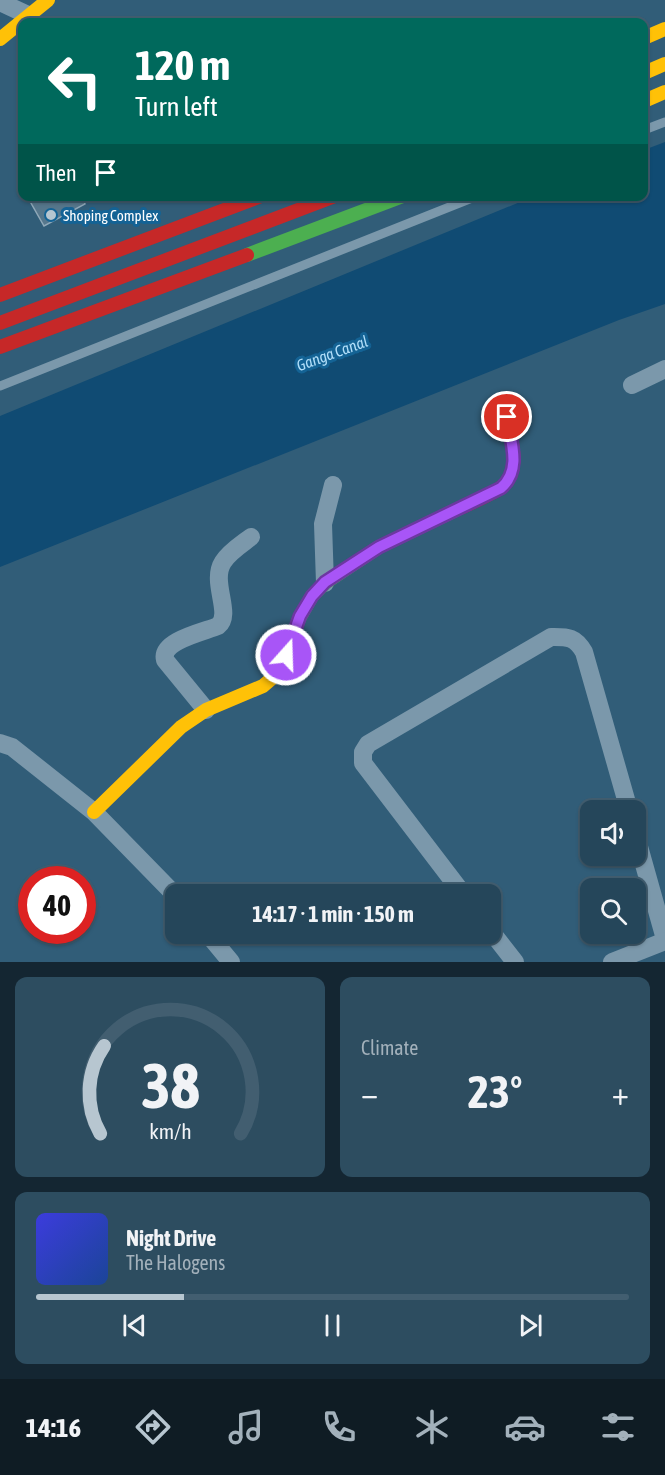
<!DOCTYPE html>
<meta charset="utf-8">
<style>
body{margin:0;font-family:"Asap Condensed",sans-serif;background:#2d4d60;color:#f1f3f6;height:100vh;display:flex;flex-direction:column;font-size:22px;white-space:nowrap}
*{box-sizing:border-box;margin:0}
p{font-size:20px;color:#a3b1bb}
.icon{flex:none;width:33px;height:33px;fill:none;stroke:currentColor;stroke-width:2;stroke-linecap:round;stroke-linejoin:round}
.map{position:relative;height:962px;overflow:hidden}
.details{display:flex;flex-direction:column;gap:15px;padding:15px;background:#142632;flex:1}
.details>*{flex:none}
.guide{position:absolute;left:18px;top:18px;width:630px;height:183px;border-radius:12px;box-shadow:0 2px 4px #0004,0 0 0 2px #425e70;background:#00695c;color:#fff;overflow:hidden}
.buttons{position:absolute;left:580px;top:800px;display:grid;gap:12px}
.buttons a{display:grid;place-items:center;width:66px;height:66px;border-radius:12px;background:#25465a;box-shadow:0 2px 4px #0004,0 0 0 2px #425e70;font-size:30px}
.speed{position:absolute;left:18px;top:866px;display:flex;gap:12px;font-size:30px;font-weight:700;text-align:center}
.speed>*{display:grid;place-content:center;width:78px;height:78px;border-radius:50%;background:#25465a;box-shadow:0 2px 4px #0004,0 0 0 2px #425e70;line-height:1}
.speed .limit{border:9px solid #d22;background:#fff;color:#111}
.pin{position:absolute;display:grid;place-items:center;width:51px;height:51px;color:#fff;margin:-26px;border:3px solid #fff;border-radius:50%;box-shadow:0 2px 6px #0007}
.me{position:absolute;width:66px;margin:-33px;rotate:20deg;stroke-linejoin:round;filter:drop-shadow(0 0 4px #0008)}
.turn{display:flex;align-items:center;gap:21px;height:126px;padding:0 18px;font-size:27px}
.turn .icon{width:78px;height:78px;stroke-width:2.5}
.turn b{display:block;font-size:42px;line-height:51px}
.then{display:flex;align-items:center;height:57px;padding:0 18px;background:#0003;gap:12px;font-size:22px}
.big{font-size:45px;font-weight:700;line-height:1.1}
.details .tile{flex:1;display:flex;flex-direction:column;justify-content:center;gap:9px;min-width:0;padding:0 21px;border-radius:12px;background:#2d4d60}
.details .dial{align-items:center;gap:0}
.dial svg{height:156px;overflow:visible;fill:none;stroke:#425e70;stroke-width:7;stroke-linecap:round;text-anchor:middle}
.dial text{fill:#f1f3f6;stroke:none}
.song{display:flex;align-items:center;gap:18px}
.cover{width:72px;height:72px;border-radius:9px;background:linear-gradient(135deg,hsl(240 70% 55%),hsl(220 70% 35%))}
.played{height:6px;border-radius:3px;background:linear-gradient(90deg,#b7c6d0 25%,#425e70 25%)}
.keys{display:flex;justify-content:space-around;direction:ltr}
.heat{display:flex;justify-content:space-between;align-items:center;font-size:33px;direction:ltr}
.details .tiles{flex:1;display:grid;gap:15px;grid-template-columns:1fr 1fr}
.tile:last-child{grid-column:span 2}
.trip{position:absolute;left:165px;top:884px;width:336px;height:60px;border-radius:12px;background:#25465a;box-shadow:0 2px 4px #0004,0 0 0 2px #425e70;font-weight:700;line-height:60px;text-align:center}
.tabs{display:flex;height:96px;justify-content:space-around;align-items:center;background:#0f1c24;color:#a3b1bb}
.tabs .icon{width:42px;height:42px}
.tabs .on{color:#b7c6d0}
.tabs b{font-size:27px;color:#f1f3f6}
.map>svg:first-child{display:block}
.water{fill:#104b73}
.building{fill:#56778c;stroke:#8fa8b8;stroke-width:1.5}
.lines{fill:none;stroke-linecap:round;stroke-linejoin:round}
.lane{stroke:#7b98ab;stroke-width:9}
.street{stroke:#7b98ab;stroke-width:18}
.fast{stroke:#4caf50;stroke-width:14}
.slow{stroke:#ffc107;stroke-width:14}
.jam{stroke:#c62828;stroke-width:14}
.route-casing{stroke:#6d37a1;stroke-width:15}
.route{stroke:#a855f7;stroke-width:10}
.poi-dot{fill:#b7c6d0;stroke:#146395;stroke-width:2}
.labels{text-anchor:middle;dominant-baseline:central;stroke-width:6;stroke-linejoin:round;paint-order:stroke}
.poi-label{font-size:15px;fill:#fff;stroke:#146395;text-anchor:start}
.water-label{font-size:16px;font-style:italic;fill:#b1def9;stroke:#146395}
</style>
<div class="map">
<svg width="665" height="962" viewBox="0 0 665 962">
<rect width="100%" height="100%" fill="#315d78"/>
<polygon class="water" points="665,142 665,304 619,320 0,567 0,416 532,197 644,196 644,150"/>
<polygon class="building" points="27,196 82,196 85,204 44,226"/>
<g class="lines">
<g class="lane">
<polyline points="644,130 665,122"/>
<polyline points="0,386 477,196"/>
</g>
<g class="street">
<polyline points="0,2 30,16"/>
<polyline points="632,385 665,369"/>
<polyline points="325,583 323,524 333,485"/>
<path d="M206,710L165,660C160,641 203,632 218,626C233,614 210,582 223,562C229,552 242,544 251,537"/>
<polyline points="0,743 12,747 94,812 176,896"/>
<polyline points="636,836 665,939"/>
<path d="M463,894L363,763V752L368,744L551,637C567,637 575,636 584,652L629,810"/>
<polyline points="490,930 515,962"/>
<polyline points="207,933 231,962"/>
<polyline points="612,962 665,941"/>
</g>
<g class="fast">
<polyline points="247,255 403,196"/>
<polyline points="278,670 300,617 312,596 325,583 379,547 460,508"/>
</g>
<g class="slow">
<polyline points="644,38 665,29"/>
<polyline points="0,39 48,0"/>
<polyline points="644,73 665,64"/>
<polyline points="644,101 665,92"/>
<polyline points="94,812 181,727 206,710 263,686 277,674 278,670"/>
</g>
<g class="jam">
<polyline points="0,295 261,196"/>
<polyline points="0,323 335,196"/>
<polyline points="0,347 247,255"/>
<path d="M460,508C473,502 487,496 499,489C523,474 511,439 507,417"/>
</g>
</g>
<g class="lines">
<defs>
<path id="route" d="M286,655L300,616L312,596L325,582L379,547L501,488C522,470 511,442 507,417"/>
</defs>
<use href="#route" class="route-casing"/>
<use href="#route" class="route"/>
</g>
<circle class="poi-dot" cx="51" cy="215" r="6"/>
<g class="labels">
<g class="poi-label">
<text x="63" y="215">Shoping Complex</text>
</g>
<g class="water-label">
<text transform="translate(332 353) rotate(-20)">Ganga Canal</text>
</g>
</g>
</svg>
<div class="buttons">
<a><svg class="icon" aria-label="sound" viewBox="0 0 24 24"><path d="M4 9h4l5-4v14l-5-4H4zM17 9q2 3 0 6"/></svg></a>
<a><svg class="icon" aria-label="search" viewBox="0 0 24 24"><circle cx="10" cy="10" r="6"/><path d="M15 15l6 6"/></svg></a>
</div>
<div class="speed"><div class="limit">40</div></div>
<div class="pin" style="left:507px;top:417px;background:#d93025"><svg class="icon" aria-label="arrive" viewBox="0 0 24 24"><path d="M6 21V4h12l-3 4 3 4H6"/></svg></div>
<svg class="me" style="left:286px;top:655px" viewBox="-20 -20 40 40"><circle r="17" fill="#a855f7" stroke="#fff" stroke-width="3"/><path d="M0-11L8 9 0 5-8 9z" fill="#fff"/></svg>
<div class="trip">14:17 · 1 min · 150 m</div>
<div class="guide">
<div class="turn"><svg class="icon" aria-label="left" viewBox="0 0 24 24"><path d="M17 20v-9H6M10 6l-5 5 5 5"/></svg><div><b>120 m</b>Turn left</div></div>
<div class="then">Then<svg class="icon" aria-label="arrive" viewBox="0 0 24 24"><path d="M6 21V4h12l-3 4 3 4H6"/></svg></div>
</div>
</div>
<section class="details">
<div class="tiles">
<div class="tile dial"><svg viewBox="0 0 100 80">
<path d="M14 69A42 42 0 1 1 86 69"/>
<path d="M14 69A42 42 0 0 1 16 24" stroke="#b7c6d0"/>
<text x="50" y="56" font-size="32" font-weight="700">38</text>
<text x="50" y="72" font-size="11">km/h</text>
</svg></div>
<div class="tile"><p>Climate</p>
<div class="heat"><a>−</a><b class="big">23°</b><a>+</a></div>
</div>
<div class="tile">
<div class="song"><i class="cover"></i><div><b>Night Drive</b><p>The Halogens</p></div></div>
<div class="played"></div>
<div class="keys"><svg class="icon" aria-label="previous" viewBox="0 0 24 24"><path d="M18 5L8 12l10 7zM5 5v14"/></svg><svg class="icon" aria-label="pause" viewBox="0 0 24 24"><path d="M8 5v14M16 5v14"/></svg><svg class="icon" aria-label="next" viewBox="0 0 24 24"><path d="M6 5l10 7-10 7zM19 5v14"/></svg></div>
</div>
</div>
</section>
<nav class="tabs">
<b>14:16</b>
<svg class="icon on" aria-label="directions" viewBox="0 0 24 24"><path d="M12 3l9 9-9 9-9-9zM9 14v-3h6M13 9l2 2-2 2"/></svg>
<svg class="icon" aria-label="music" viewBox="0 0 24 24"><path d="M9 18V5l10-2v13"/><circle cx="6" cy="18" r="3"/><circle cx="16" cy="16" r="3"/></svg>
<svg class="icon" aria-label="phone" viewBox="0 0 24 24"><path d="M5 4h4l2 5-3 2q2 4 5 5l2-3 5 2v4C11 20 4 13 5 4z"/></svg>
<svg class="icon" aria-label="climate" viewBox="0 0 24 24"><path d="M12 3v18M4 7l16 10M4 17L20 7"/></svg>
<svg class="icon" aria-label="car" viewBox="0 0 24 24"><path d="M5 17H2v-5l4-1 3-4h7l3 4 3 1v5h-3M9 17h6M6 11h13"/><circle cx="7" cy="17" r="2"/><circle cx="17" cy="17" r="2"/></svg>
<svg class="icon" aria-label="filters" viewBox="0 0 24 24"><path d="M4 7h16M4 17h16"/><circle cx="9" cy="7" r="2"/><circle cx="15" cy="17" r="2"/></svg>
</nav>
